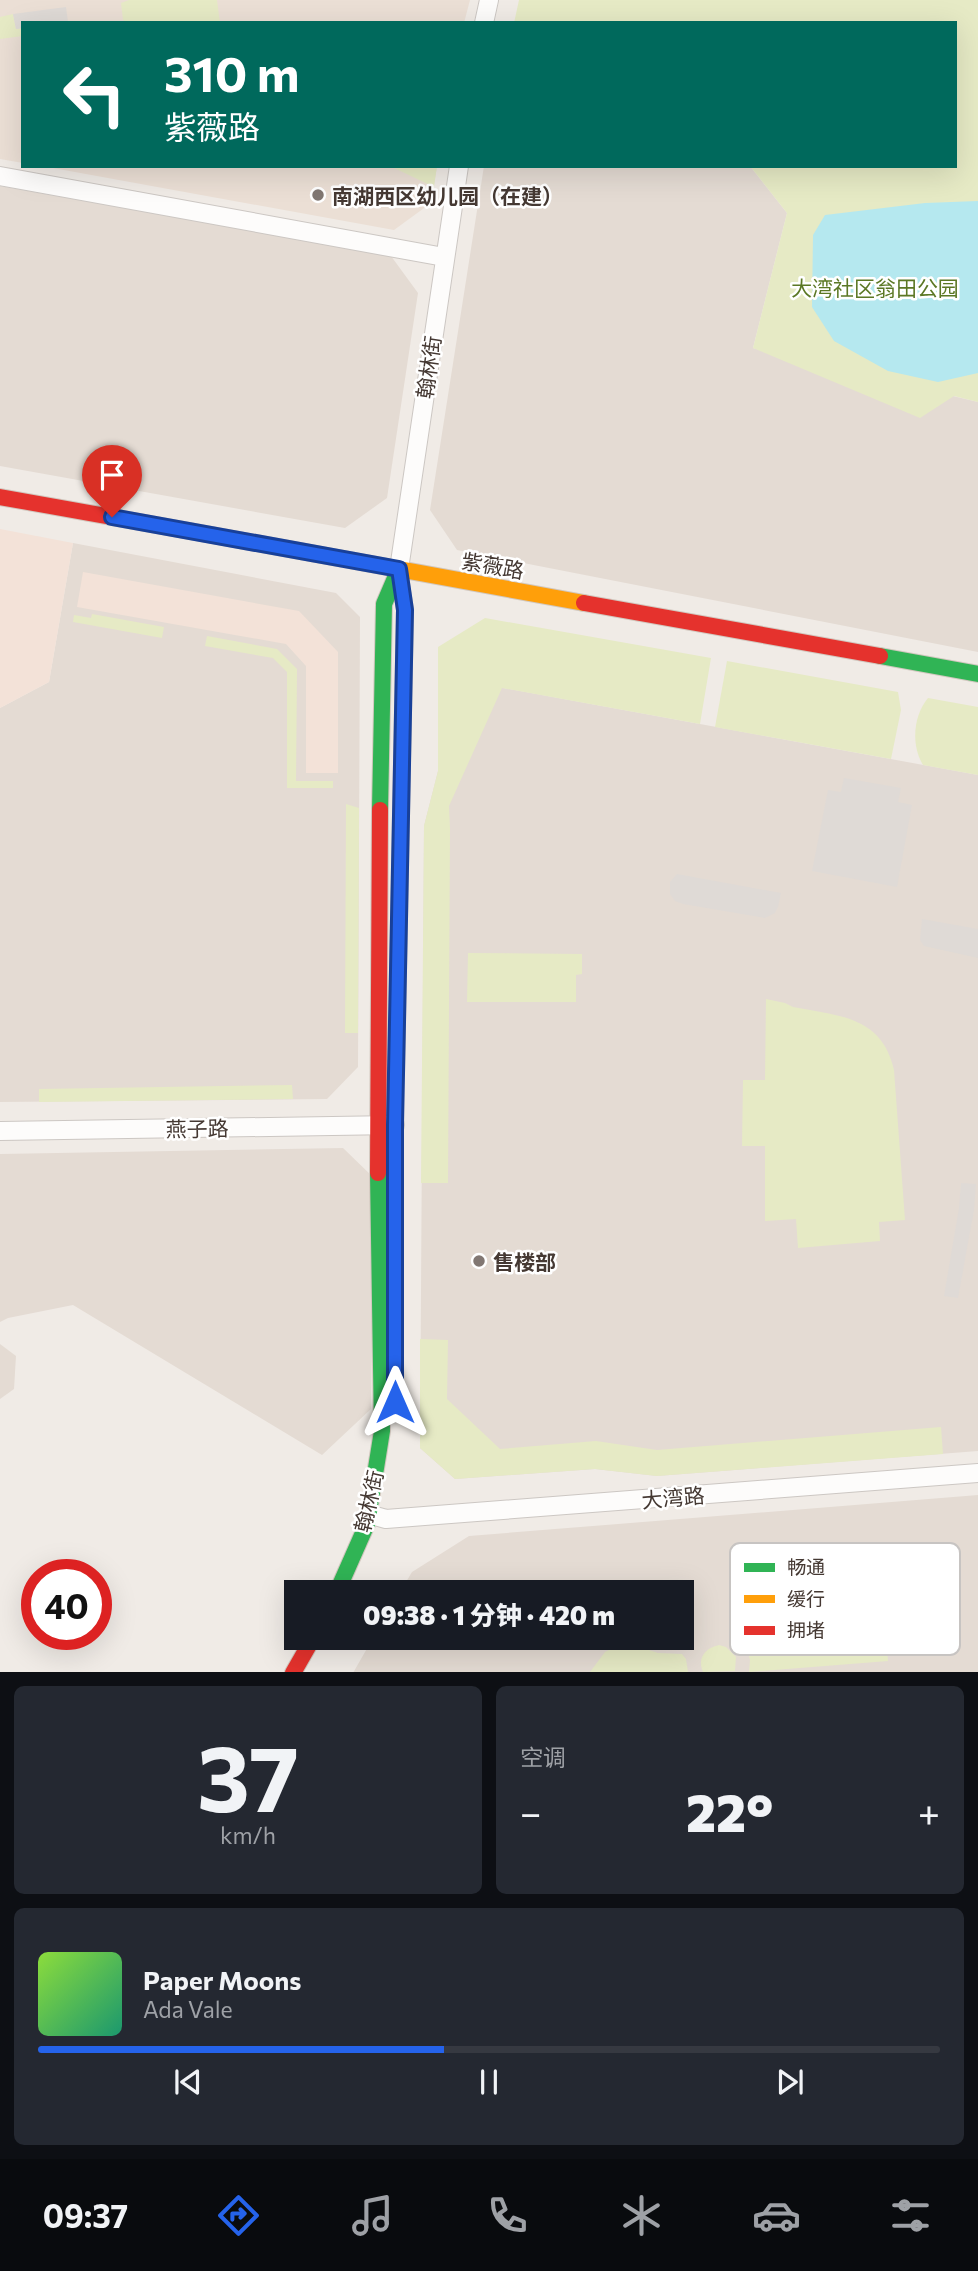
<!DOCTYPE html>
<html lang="zh">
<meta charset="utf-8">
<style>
body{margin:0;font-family:Commissioner,"Noto Sans SC",sans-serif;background:#242831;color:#f1f3f6;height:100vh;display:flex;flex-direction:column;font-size:26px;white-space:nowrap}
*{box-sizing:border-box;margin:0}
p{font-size:23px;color:#9ea1a6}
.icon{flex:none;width:38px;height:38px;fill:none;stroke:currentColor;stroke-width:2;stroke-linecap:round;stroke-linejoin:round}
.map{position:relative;height:1672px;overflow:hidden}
.panel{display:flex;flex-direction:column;gap:14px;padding:14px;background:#0d0f14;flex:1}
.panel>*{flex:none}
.top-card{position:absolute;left:21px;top:21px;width:936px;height:147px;border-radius:0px;box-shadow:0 7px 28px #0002;background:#00695c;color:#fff;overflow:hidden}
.speed{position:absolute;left:21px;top:1559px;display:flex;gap:14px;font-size:35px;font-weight:700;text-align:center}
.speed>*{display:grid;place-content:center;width:91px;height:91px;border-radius:50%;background:#171b24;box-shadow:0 7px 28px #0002;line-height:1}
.speed .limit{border:10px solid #d22;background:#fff;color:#111}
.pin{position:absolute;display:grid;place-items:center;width:60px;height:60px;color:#fff;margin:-72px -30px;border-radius:50% 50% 50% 0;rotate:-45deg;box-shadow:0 0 7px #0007}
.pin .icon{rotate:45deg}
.me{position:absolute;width:77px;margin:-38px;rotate:0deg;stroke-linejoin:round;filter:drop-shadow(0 0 5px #0008)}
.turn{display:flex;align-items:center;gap:24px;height:147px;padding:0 28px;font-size:32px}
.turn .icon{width:91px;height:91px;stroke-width:2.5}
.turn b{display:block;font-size:49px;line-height:60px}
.big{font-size:52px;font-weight:800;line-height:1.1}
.panel .card{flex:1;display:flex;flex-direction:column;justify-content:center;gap:10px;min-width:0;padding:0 24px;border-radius:10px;background:#242831}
.panel .dial{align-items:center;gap:0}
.dial b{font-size:91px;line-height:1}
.song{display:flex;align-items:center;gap:21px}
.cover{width:84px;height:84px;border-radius:10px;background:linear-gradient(135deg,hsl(90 70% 55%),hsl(160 70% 35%))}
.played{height:7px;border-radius:4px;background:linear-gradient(90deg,#2563eb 45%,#363941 45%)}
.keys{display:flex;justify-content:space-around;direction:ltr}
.heat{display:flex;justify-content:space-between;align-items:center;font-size:38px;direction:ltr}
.panel .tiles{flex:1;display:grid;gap:14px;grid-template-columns:1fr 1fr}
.card:last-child{grid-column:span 2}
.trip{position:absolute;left:284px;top:1580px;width:410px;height:70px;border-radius:0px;background:#171b24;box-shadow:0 7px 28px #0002;font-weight:800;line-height:70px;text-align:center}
.tabs{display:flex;height:112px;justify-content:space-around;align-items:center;background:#090b0e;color:#9ea1a6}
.tabs .icon{width:49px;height:49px}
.tabs .current{color:#2563eb}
.tabs b{font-size:32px;color:#f1f3f6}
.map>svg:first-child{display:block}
.residential{fill:#e4dbd3}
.commercial{fill:#f3e2d8}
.education{fill:#ebdfd5}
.green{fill:#e6eac5}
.parking{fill:#dfdad6}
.water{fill:#b5e8ef}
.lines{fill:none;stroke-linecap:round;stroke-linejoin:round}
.street-casing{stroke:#ccc7c3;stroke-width:20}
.fast-casing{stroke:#d1c7be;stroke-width:18}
.slow-casing{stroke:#d1c7be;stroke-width:18}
.jam-casing{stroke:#d1c7be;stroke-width:18}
.street{stroke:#fdfcfb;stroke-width:18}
.fast{stroke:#30b455;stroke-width:16}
.slow{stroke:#ff9f0a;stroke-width:16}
.jam{stroke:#e5322d;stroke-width:16}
.route-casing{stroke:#184099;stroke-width:18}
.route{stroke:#2563eb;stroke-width:12}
.poi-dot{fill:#817772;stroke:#fff;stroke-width:2.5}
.labels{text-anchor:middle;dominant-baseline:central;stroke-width:5;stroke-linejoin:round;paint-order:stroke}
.poi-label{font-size:21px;font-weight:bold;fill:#453933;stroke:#fff;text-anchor:start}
.park-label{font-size:21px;fill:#5b7825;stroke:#fff}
.street-label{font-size:21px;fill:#453933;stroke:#fff}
.key{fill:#fff;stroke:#c7c4c2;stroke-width:2}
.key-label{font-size:19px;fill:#453933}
</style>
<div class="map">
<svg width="978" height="1673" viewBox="0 0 978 1673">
<rect width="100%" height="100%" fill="#f0ebe6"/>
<g class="residential">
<polygon points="484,166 750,166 787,213 753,348 978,402 978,652 457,550 430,510"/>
<polygon points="0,186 391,256 418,293 387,498 345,528 0,466"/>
<polygon points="73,543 336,593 360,617 358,1067 327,1099 0,1102 0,708 49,682"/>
<polygon points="438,676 978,775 978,1451 657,1476 595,1469 455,1479 420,1448 424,826 438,771"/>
<polygon points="343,1148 374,1178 371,1409 322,1455 73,1305 8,1318 0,1322 0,1154"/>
<polygon points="0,1344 16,1356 14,1389 0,1399"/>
<polygon points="978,1495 978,1672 353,1673 373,1638 681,1638 681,1592 400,1592 412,1572 469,1536"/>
</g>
<g class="commercial">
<polygon points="0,529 73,543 49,682 0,708"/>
<polygon points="83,572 299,611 338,652 338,773 306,773 306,666 286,644 77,607"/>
</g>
<g class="education">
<polygon points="0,0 470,0 464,23 23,23 23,163 0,159"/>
<polygon points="42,166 437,166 431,203 394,230"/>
</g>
<g class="green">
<polygon points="129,0 217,0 220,23 129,23 123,20 121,3"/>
<polygon points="519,0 978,0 978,402 954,396 920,418 753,348 787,213 750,166 956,166 956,23 514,23"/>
<polygon points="13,14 16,29 23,28 23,36 0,39 0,17"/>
<polygon points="390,166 437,166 434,187"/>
<polygon points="92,614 164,627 162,638 73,622 74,615 91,618"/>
<polygon points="485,618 711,658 700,724 502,688 449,806 450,829 448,1183 421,1183 424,826 438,771 438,647"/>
<polygon points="207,636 277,649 297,669 296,781 333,781 333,788 287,788 287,672 273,658 205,646"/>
<polygon points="727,661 898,692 901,710 891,759 715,727"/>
<path d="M928,698L978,707V775L923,765C911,745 913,716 928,698Z"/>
<polygon points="346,804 359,808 358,1033 345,1033"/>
<polygon points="468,953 582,954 582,974 576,975 576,1002 467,1002"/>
<path d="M766,999L785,1003L793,1007C839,1016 882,1016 894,1070L905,1220L879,1222L880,1241L798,1248L796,1219L765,1221V1146H742L743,1080H765Z"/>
<polygon points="292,1085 293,1099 39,1102 39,1089"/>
<polygon points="420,1339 448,1340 447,1399 500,1449 596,1441 657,1450 941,1427 943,1454 657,1476 595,1469 455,1479 420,1448"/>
<polygon points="886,1637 888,1661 749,1672 750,1660 747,1649"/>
<polygon points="619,1645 634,1645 658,1653 682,1654 686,1659 688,1672 590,1672 605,1652"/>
<path d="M719,1645L726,1647L736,1657L735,1671L703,1672C697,1658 705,1648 719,1645Z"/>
</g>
<g class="parking">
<polygon points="66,7 68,22 23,23 23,28 16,29 13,14"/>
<polygon points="844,778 901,788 898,802 912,805 897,887 812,871 828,790 841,792"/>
<polygon points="677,874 781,893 778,907 775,913 765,918 683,904 675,901 670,894 670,882"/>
<polygon points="922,919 978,929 978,958 924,946 920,940"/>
<polygon points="961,1183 976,1184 974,1210 958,1298 944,1296 959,1208"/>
</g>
<polygon class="water" points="978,201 978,373 938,382 888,371 834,341 812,307 813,235 825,215 925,203"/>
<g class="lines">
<defs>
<g id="street">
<polyline points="484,23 489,0"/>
<polyline points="0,176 444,257"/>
<polyline points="399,569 459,166"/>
<polyline points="0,1131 395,1125"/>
<polyline points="368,1514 386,1519 978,1473"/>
</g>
<g id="fast">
<polyline points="880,656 978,674"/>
<polyline points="380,810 384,604 399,569"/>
<polyline points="396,1073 405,610 399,570"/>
<polyline points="337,1592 367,1524 382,1431 378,1173"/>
</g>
<polyline id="slow" points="212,535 584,603"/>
<g id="jam">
<polyline points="0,497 212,535"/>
<polyline points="584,603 880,656"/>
<polyline points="378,1173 380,810"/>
<polyline points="293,1673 313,1638"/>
</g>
</defs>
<use href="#street" class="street-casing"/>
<use href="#fast" class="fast-casing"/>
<use href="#slow" class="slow-casing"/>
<use href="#jam" class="jam-casing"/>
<use href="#street" class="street"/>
<use href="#fast" class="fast"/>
<use href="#slow" class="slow"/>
<use href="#jam" class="jam"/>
</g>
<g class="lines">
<defs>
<polyline id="route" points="112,517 399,569 405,610 395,1125 395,1402"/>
</defs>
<use href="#route" class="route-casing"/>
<use href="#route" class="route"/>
</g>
<g class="poi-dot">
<circle cx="318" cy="195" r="7"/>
<circle cx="479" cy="1261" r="7"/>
</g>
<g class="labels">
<g class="poi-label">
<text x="332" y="195">南湖西区幼儿园（在建）</text>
<text x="493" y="1261">售楼部</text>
</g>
<g class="park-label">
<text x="875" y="287">大湾社区翁田公园</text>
</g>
<g class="street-label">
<text transform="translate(428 367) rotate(-82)">翰林街</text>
<text transform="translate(493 565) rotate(10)">紫薇路</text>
<text transform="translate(197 1128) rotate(-1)">燕子路</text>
<text transform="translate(673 1497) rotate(-5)">大湾路</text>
<text transform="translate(368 1501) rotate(-77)">翰林街</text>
</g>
</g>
<rect x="730" y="1543" width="230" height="112" rx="10" class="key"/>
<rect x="744" y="1563" width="31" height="9" fill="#30b455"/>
<rect x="744" y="1595" width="31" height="8" fill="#ff9f0a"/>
<rect x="744" y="1626" width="31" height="9" fill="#e5322d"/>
<g class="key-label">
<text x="787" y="1574">畅通</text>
<text x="787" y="1606">缓行</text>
<text x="787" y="1637">拥堵</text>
</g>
</svg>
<div class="speed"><div class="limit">40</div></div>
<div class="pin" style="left:112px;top:517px;background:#d93025"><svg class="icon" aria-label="arrive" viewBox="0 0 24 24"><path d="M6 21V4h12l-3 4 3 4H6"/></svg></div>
<svg class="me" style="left:395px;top:1402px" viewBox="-20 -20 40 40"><path d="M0-17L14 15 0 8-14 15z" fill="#2563eb" stroke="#fff" stroke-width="4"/></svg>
<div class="trip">09:38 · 1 分钟 · 420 m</div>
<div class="top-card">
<div class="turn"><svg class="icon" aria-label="left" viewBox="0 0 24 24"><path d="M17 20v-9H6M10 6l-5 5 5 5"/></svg><div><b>310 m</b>紫薇路</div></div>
</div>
</div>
<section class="panel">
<div class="tiles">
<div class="card dial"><b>37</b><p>km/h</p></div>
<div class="card"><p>空调</p>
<div class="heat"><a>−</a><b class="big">22°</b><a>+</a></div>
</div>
<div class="card">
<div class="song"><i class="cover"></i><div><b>Paper Moons</b><p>Ada Vale</p></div></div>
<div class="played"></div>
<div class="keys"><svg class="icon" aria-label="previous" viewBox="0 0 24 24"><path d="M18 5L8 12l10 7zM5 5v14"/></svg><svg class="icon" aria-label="pause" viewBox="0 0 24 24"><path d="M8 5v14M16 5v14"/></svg><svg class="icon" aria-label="next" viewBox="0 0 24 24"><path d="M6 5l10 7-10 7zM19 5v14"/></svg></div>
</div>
</div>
</section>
<nav class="tabs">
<b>09:37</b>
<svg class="icon current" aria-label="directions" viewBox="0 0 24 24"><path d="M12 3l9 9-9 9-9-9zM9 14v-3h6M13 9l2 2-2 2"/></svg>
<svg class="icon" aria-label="music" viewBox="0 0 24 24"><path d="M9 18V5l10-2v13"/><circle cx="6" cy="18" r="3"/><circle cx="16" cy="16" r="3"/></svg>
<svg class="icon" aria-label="phone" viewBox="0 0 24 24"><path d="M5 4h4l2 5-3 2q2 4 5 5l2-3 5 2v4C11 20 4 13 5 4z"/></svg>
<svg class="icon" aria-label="climate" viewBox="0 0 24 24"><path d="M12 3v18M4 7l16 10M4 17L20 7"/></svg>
<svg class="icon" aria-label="car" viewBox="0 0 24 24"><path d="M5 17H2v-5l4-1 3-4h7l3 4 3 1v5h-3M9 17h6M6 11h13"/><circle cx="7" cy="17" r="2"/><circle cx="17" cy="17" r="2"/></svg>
<svg class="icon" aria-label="filters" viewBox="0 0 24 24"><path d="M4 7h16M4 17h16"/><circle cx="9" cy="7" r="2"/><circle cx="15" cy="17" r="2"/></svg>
</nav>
